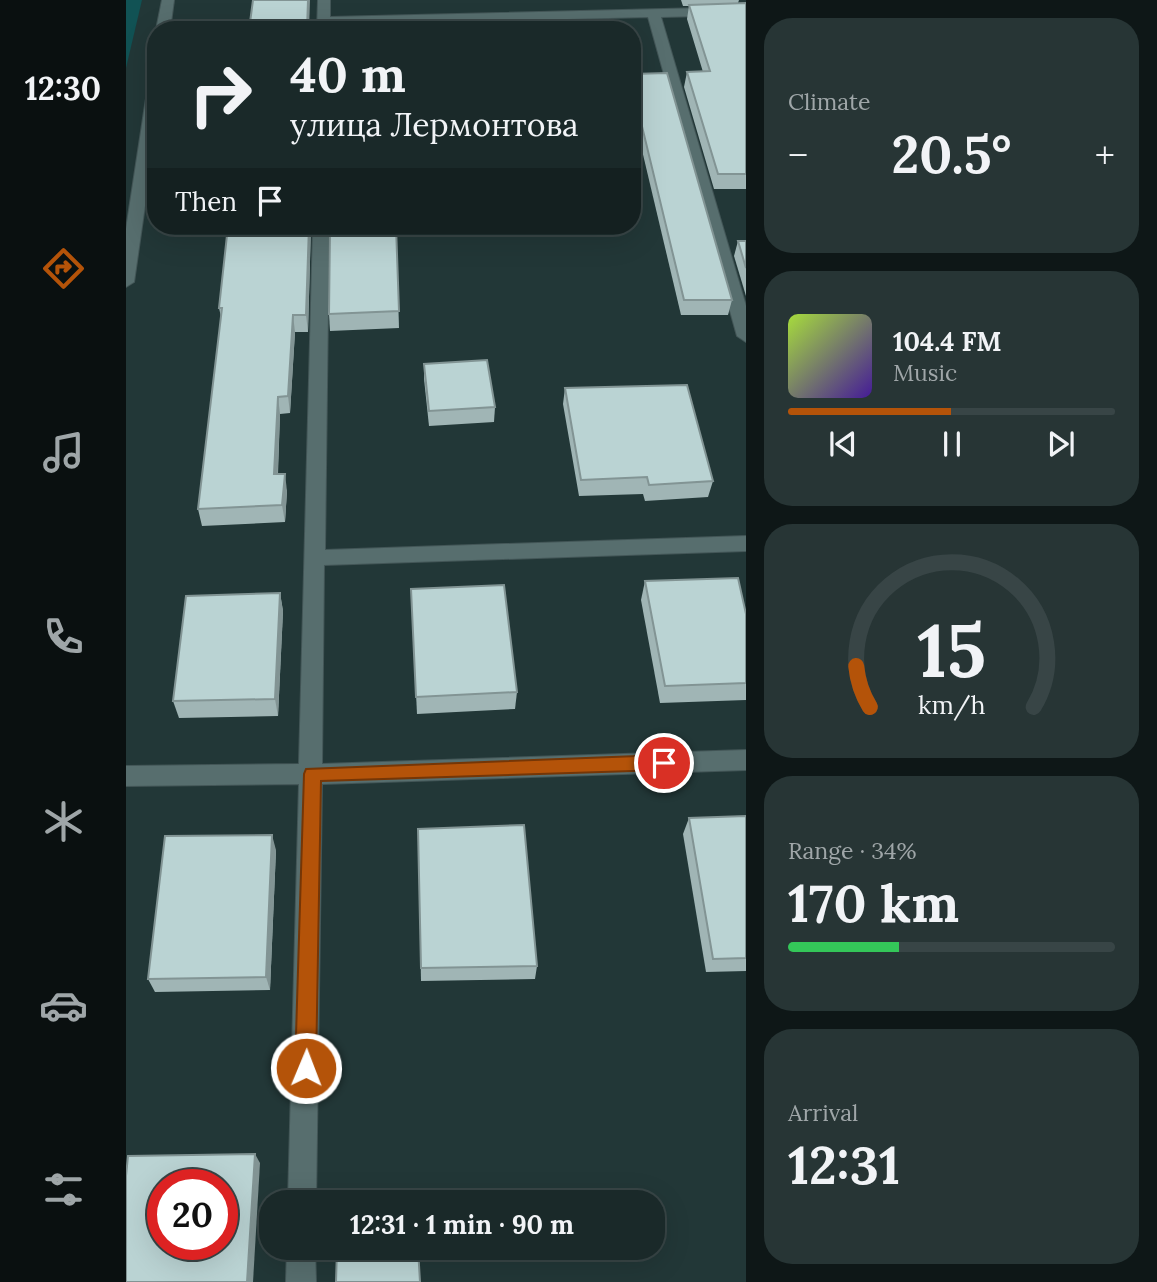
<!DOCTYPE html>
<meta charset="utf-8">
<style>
body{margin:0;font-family:Lora,serif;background:#273535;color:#f1f3f6;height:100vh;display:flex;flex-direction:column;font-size:26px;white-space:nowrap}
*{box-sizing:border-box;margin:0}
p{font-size:23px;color:#9fa6a8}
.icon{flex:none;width:38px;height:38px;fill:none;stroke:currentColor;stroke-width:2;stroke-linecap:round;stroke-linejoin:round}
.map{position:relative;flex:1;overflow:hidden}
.details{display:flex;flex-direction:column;gap:18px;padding:18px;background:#0e1717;width:411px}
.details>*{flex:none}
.guide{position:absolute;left:21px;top:21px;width:494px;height:214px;border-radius:28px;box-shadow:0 7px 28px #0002,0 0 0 2px #384546;background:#1a2929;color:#f1f3f6;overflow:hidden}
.speed{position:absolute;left:21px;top:1169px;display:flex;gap:14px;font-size:35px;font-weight:700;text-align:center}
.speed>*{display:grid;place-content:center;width:91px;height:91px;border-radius:50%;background:#1a2929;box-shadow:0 7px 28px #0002,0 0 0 2px #384546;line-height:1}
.speed .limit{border:10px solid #d22;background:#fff;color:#111}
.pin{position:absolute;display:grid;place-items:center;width:60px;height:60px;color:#fff;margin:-30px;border:4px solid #fff;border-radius:50%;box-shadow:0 2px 7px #0007}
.me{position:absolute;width:77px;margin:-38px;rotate:1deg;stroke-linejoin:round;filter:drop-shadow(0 0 5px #0008)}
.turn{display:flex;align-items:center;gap:24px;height:147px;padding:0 28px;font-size:32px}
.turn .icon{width:91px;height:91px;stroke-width:2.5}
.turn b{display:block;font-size:49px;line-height:60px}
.then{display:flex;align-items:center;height:66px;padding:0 28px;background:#0003;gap:14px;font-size:26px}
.big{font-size:52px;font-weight:800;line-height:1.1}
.details .tile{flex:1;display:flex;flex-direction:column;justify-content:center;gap:10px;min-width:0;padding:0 24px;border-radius:28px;background:#273535}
.details .dial{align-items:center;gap:0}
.dial svg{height:182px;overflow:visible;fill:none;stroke:#384546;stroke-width:7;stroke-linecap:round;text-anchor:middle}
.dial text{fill:#f1f3f6;stroke:none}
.song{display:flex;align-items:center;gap:21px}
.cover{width:84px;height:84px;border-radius:10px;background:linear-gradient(135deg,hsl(80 70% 55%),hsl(260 70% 35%))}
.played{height:7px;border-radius:4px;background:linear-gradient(90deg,#b45309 50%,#384546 50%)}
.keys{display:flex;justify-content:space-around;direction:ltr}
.heat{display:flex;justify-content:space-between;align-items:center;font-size:38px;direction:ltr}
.charge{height:10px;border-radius:5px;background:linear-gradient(90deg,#34c759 34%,#384546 0)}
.trip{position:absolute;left:133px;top:1190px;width:406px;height:70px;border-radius:28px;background:#1a2929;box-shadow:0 7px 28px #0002,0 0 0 2px #384546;font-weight:800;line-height:70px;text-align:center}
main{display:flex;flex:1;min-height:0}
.dock{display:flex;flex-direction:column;width:126px;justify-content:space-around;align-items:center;background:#0a1010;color:#9fa6a8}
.dock .icon{width:49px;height:49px}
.dock .on{color:#b45309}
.dock b{font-size:32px;color:#f1f3f6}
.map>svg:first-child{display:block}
.green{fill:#115254}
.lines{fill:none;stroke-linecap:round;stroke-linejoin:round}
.minor-casing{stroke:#435657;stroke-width:2}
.minor{fill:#576e6e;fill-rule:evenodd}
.wall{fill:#a0b5b5}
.shaded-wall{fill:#829494}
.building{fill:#bad3d3;stroke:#829494;stroke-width:2;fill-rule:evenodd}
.route{fill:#b45309;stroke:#753606;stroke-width:2}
</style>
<main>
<nav class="dock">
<b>12:30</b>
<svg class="icon on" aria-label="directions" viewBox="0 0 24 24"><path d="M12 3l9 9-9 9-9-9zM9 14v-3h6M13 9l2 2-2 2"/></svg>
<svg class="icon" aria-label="music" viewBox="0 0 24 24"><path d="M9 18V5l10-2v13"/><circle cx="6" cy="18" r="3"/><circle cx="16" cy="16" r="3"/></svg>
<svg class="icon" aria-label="phone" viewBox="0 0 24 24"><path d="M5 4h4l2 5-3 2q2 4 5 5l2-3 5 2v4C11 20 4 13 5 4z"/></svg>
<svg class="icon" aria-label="climate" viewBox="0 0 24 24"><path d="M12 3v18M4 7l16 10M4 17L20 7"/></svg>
<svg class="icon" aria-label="car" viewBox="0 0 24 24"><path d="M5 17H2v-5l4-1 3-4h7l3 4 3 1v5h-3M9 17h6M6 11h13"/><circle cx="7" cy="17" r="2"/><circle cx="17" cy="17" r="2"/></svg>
<svg class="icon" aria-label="filters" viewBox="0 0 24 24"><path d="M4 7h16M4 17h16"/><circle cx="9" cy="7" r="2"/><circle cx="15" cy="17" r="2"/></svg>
</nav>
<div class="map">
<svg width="620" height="1282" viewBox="0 0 620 1282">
<rect width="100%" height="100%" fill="#223737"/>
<polygon class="green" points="0,0 16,0 0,68"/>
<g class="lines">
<defs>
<g id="minor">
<polygon points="36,0 48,0 44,30 30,30"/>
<polygon points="192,0 204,0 204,17 620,7 620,15 535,17 620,306 620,342 611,336 522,17 205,25 205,30 191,30"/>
<polygon points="30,75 30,129 8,282 0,287 0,229 23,79"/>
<polygon points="187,226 203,226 199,550 620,536 620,551 198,565 196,764 620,750 620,770 196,784 190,1202 162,1202 173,784 0,786 0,766 173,764"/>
<polygon points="161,1248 189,1248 190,1282 160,1282"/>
</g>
</defs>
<use href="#minor" class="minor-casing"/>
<use href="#minor" class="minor"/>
</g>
<g class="wall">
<polygon points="555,0 613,0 612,3 620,3 620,189 588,189 558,87 561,72 577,72 561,19 563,6 557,6"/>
<polygon points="506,74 606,300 602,315 555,315 506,108"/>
<polygon points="102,226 185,226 182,332 169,332 164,413 154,414 152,474 161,491 159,522 76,526 72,509 95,317 93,308"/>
<polygon points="270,226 273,328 204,331 203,314"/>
<polygon points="612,241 620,241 620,296 608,256"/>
<polygon points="298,364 369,407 368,422 303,426 298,379"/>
<polygon points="439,388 587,481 582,497 519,501 517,494 453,496 437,404"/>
<polygon points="519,581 620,614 620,700 534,703 515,600"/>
<polygon points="285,589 391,692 389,709 291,714"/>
<polygon points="154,593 157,611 152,716 53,718 47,701"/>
<polygon points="620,816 620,971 580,972 557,834 563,818"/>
<polygon points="292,829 411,966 409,979 295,981"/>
<polygon points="150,850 144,990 29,992 22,979"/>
</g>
<g class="shaded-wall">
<polygon points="182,0 184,0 183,30 181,30"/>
<polygon points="183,226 185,226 182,332 180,315"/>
<polygon points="167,315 169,332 164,413 162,396"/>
<polygon points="152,397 154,414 151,491 148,474"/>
<polygon points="159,474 161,491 159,522 156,505"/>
<polygon points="154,593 157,611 152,716 149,699"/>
<polygon points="146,835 150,850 144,990 140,977"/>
<polygon points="129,1154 134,1163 127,1282 121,1282"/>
</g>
<g class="building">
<polygon points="127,0 182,0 181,30 123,30"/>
<polygon points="620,3 620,174 592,174 561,72 584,71 563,5"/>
<polygon points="541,73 606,300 558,300 506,85 506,74"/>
<polygon points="102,226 183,226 180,315 167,315 162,396 152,397 148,474 159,474 156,505 72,509 96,308 93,308"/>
<polygon points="204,226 270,226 273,311 203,314"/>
<polygon points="612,241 620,241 620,268"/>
<polygon points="361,360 369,407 303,411 298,364"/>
<polygon points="561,385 587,481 523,485 521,477 455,480 439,388"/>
<polygon points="612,578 620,614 620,683 539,686 519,581"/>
<polygon points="378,585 391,692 290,697 285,589"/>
<polygon points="154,593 149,699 47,701 60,596"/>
<polygon points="620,816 620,958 587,959 563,818"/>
<polygon points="398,825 411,966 295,968 292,829"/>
<polygon points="146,835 140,977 22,979 39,836"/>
<path d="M129,1154L121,1282H0V1176L2,1156ZM37,1185H96V1244H37Z"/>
<polygon points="211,1248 292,1248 294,1282 210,1282"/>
</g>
<polygon class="route" points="538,755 545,758 547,763 545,768 538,770 195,781 190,1068 187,1075 180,1078 172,1075 169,1068 178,774 180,769"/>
</svg>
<div class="speed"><div class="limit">20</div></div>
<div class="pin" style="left:538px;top:763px;background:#d93025"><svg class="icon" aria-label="arrive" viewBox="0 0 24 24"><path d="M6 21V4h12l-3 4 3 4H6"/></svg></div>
<svg class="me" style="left:180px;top:1068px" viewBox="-20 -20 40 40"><circle r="17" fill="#b45309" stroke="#fff" stroke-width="3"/><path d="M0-11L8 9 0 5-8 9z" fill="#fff"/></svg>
<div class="trip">12:31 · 1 min · 90 m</div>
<div class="guide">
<div class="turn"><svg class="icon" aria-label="right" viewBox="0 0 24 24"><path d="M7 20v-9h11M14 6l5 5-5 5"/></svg><div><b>40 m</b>улица Лермонтова</div></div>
<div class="then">Then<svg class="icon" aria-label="arrive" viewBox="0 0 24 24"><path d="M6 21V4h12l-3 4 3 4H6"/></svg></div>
</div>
</div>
<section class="details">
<div class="tile"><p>Climate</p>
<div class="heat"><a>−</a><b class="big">20.5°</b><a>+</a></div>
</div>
<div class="tile">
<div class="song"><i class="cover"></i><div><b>104.4 FM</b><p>Music</p></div></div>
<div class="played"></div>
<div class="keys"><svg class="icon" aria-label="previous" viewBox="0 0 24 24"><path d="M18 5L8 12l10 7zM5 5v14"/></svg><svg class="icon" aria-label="pause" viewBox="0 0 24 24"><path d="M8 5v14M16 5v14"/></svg><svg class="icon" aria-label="next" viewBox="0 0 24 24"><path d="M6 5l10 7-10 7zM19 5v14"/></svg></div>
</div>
<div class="tile dial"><svg viewBox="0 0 100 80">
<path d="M14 69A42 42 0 1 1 86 69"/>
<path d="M14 69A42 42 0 0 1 8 51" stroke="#b45309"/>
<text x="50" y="56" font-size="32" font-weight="700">15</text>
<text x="50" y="72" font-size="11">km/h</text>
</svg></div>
<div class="tile"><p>Range · 34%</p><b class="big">170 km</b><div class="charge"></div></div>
<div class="tile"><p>Arrival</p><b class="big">12:31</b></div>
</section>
</main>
